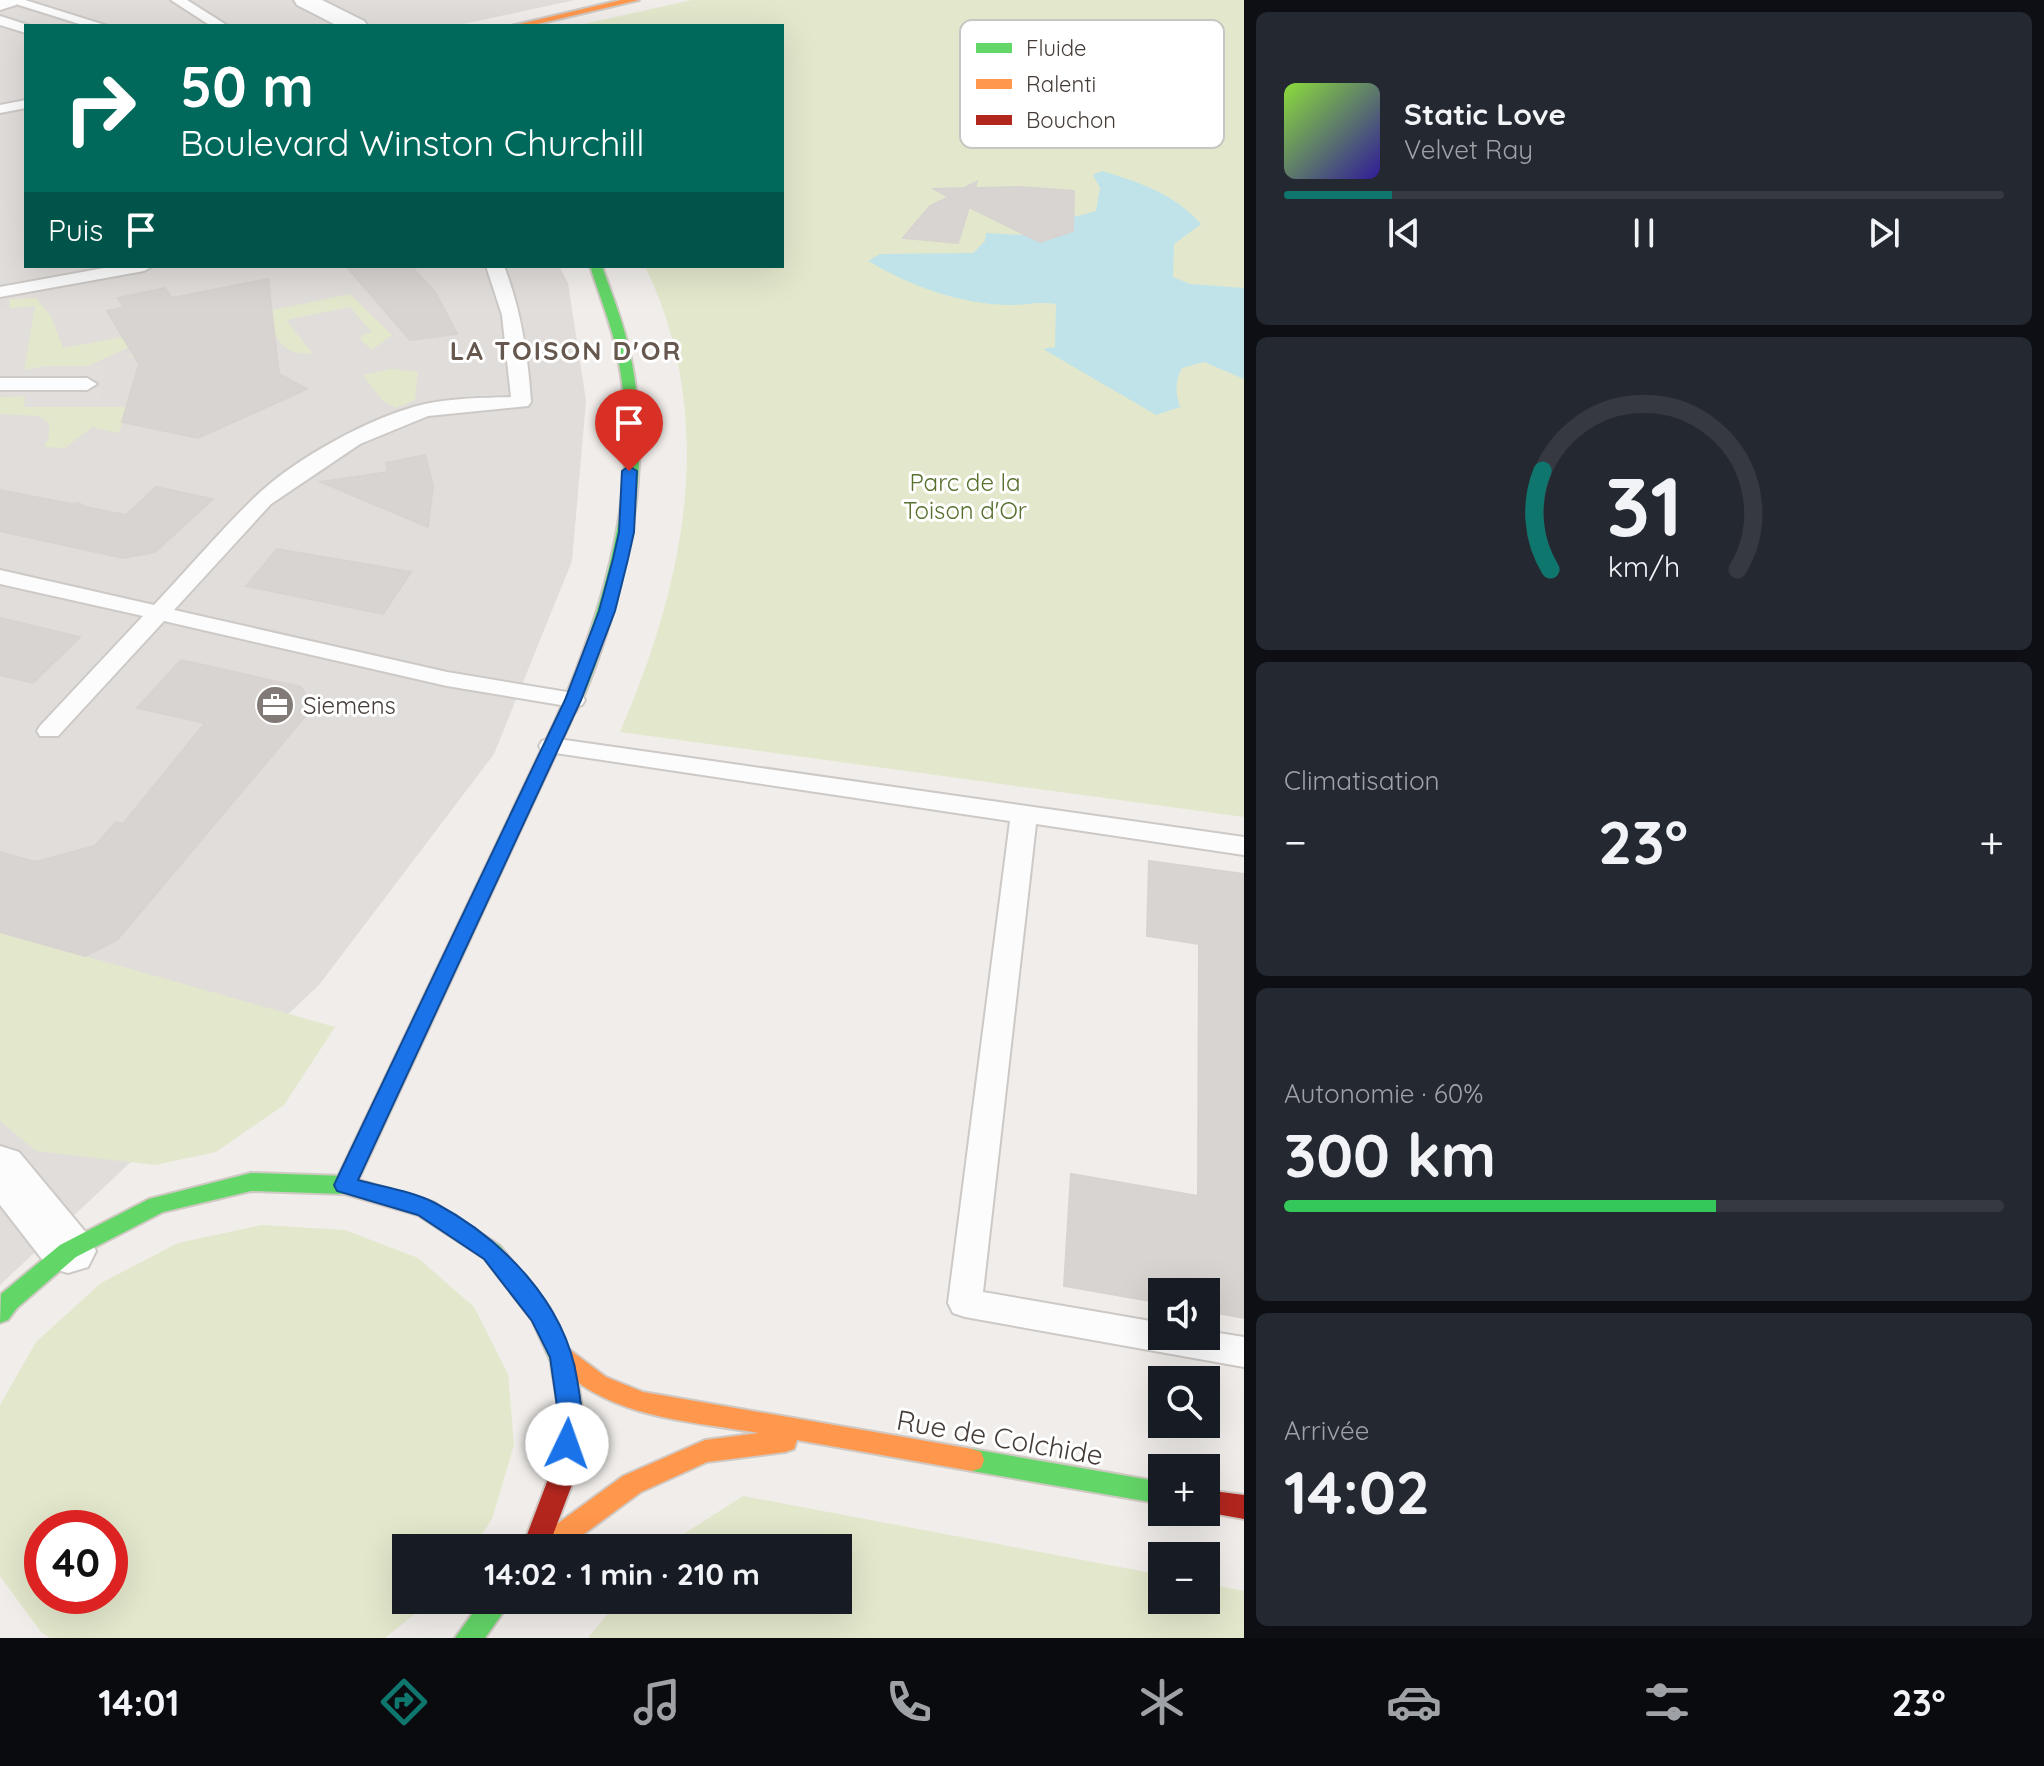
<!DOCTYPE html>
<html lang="fr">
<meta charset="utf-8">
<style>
body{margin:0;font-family:Quicksand,sans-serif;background:#242831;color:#f1f3f6;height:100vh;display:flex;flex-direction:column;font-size:30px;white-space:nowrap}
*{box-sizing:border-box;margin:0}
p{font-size:26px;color:#9ea1a6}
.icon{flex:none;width:44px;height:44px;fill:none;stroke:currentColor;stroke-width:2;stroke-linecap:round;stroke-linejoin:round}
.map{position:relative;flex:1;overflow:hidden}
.panel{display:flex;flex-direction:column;gap:12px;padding:12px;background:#0d0f14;width:800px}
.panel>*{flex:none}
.hud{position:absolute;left:24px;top:24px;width:760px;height:244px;border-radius:0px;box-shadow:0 8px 32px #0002;background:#00695c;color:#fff;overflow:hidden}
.tools{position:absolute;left:1148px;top:1278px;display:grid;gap:16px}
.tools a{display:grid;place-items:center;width:72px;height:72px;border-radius:0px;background:#171b24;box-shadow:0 8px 32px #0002;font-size:40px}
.speed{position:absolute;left:24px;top:1510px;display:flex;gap:16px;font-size:40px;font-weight:700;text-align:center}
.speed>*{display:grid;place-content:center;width:104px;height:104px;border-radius:50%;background:#171b24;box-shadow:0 8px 32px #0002;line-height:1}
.speed .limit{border:12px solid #d22;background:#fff;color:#111}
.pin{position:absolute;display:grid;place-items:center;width:68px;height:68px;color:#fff;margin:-82px -34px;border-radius:50% 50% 50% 0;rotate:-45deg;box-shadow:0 0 8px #0007}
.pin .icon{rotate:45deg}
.me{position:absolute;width:88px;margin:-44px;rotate:3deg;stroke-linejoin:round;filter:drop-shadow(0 0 6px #0008)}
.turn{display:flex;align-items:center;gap:28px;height:168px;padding:0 24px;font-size:36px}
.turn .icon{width:104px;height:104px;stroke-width:2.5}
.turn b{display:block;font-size:56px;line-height:68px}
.then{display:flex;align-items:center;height:76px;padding:0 24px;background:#0003;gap:16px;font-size:30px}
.big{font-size:60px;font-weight:700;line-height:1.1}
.panel .widget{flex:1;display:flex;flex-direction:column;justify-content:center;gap:12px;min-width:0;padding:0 28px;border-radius:12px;background:#242831}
.panel .dial{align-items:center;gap:0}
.dial svg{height:208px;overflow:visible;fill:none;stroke:#363941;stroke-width:7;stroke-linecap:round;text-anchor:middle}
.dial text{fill:#f1f3f6;stroke:none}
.song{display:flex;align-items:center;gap:24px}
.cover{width:96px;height:96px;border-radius:12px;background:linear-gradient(135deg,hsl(90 70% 55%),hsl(250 70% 35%))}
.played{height:8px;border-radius:4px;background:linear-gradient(90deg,#0f766e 15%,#363941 15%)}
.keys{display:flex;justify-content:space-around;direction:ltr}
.heat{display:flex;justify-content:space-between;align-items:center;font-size:44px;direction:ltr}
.charge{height:12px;border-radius:6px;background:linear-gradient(90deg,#34c759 60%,#363941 0)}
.trip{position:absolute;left:392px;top:1534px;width:460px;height:80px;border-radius:0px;background:#171b24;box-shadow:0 8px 32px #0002;font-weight:700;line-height:80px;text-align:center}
.tab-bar{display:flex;height:128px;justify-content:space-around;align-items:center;background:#090b0e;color:#9ea1a6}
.tab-bar .icon{width:56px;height:56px}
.tab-bar .active{color:#0f766e}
.tab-bar b{font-size:36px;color:#f1f3f6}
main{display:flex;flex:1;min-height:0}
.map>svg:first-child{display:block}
.industrial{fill:#e1ddda}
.green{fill:#e3e8cc;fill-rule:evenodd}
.parking{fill:#e1dedb}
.water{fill:#bfe3e9}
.building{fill:#d8d4d1;stroke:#d8d3d0;stroke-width:2}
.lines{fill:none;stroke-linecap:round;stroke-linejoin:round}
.lane-casing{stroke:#ccc9c6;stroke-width:4}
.street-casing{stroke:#ccc9c6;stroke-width:4}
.fast-casing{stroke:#d0c9c3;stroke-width:4}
.slow-casing{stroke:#d0c9c3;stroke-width:4}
.jam-casing{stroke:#d0c9c3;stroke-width:4}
.lane{fill:#fdfcfc;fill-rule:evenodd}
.street{fill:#fdfcfc;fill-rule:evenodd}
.fast{fill:#63d668;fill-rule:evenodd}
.slow{fill:#ff974d;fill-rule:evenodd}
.jam{fill:#b3261e;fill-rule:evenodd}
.route{fill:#1a73e8;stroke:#114b97;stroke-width:2}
.labels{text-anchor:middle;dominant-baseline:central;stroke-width:6;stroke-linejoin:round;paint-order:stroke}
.park-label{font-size:24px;fill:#597130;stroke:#fff}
.poi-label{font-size:24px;fill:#453c37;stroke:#fff;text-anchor:start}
.far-district-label{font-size:26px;font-weight:bold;letter-spacing:2px;fill:#67584f;stroke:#fff}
.near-street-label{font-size:28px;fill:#453c37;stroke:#fff}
.key{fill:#fff;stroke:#c7c4c3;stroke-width:2}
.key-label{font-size:22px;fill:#453c37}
</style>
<main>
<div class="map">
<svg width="1244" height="1638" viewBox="0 0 1244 1638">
<rect width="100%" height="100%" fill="#f0edea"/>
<polygon class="industrial" points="0,0 575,0 454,26 26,26 26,266 559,266 568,283 586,401 572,561 494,754 319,985 0,1285"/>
<g class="green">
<path d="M692,0H1244V817L620,732C685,582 719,420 645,266H782V26H575Z"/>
<path d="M350,294L392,335L372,350L360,339L364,334L372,332L350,307L286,320L312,353C293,356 284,349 274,334L127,358L190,327Z"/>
<polygon points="36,298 51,316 63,348 140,334 149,338 88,366 45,366 38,379 0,371 23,370 35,307 9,308 10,299"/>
<polygon points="391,369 418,372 415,400 396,408 382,400 363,375"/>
<polygon points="25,396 25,407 127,407 119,433 92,427 65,448 44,447 49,437 49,423 39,416 0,414 0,397"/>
<polygon points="0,932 335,1027 284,1105 216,1152 155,1165 36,1151 0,1121"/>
<path d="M262,1225L345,1230L418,1258L474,1307L508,1374L514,1445L492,1519L473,1548H406V1600H432L385,1638H50L41,1632L0,1576V1405L36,1342L101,1283L178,1243ZM42,1528H110V1596H42Z"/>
<polygon points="743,1496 1162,1575 1162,1600 1206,1600 1206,1584 1244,1591 1244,1638 588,1638 619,1600 838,1600 838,1548 662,1548"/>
</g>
<g class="parking">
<polygon points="0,199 26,240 26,266 34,266 37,277 12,279 0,277"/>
<polygon points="35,306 24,370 45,366 107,366 100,405 24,407 25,396 0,397 0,309"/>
</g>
<path class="water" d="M1102,171C1139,182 1175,194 1201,224L1174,244L1173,277L1190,284L1244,288V379L1204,362L1182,368C1175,381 1175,392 1180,407L1156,415L1043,349L1055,347L1056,304C1035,301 1030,305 1012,305C962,305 910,286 868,261L880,254L973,253L985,241L986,233L1025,235L1040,242L1053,238L1041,212L1078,216L1096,211L1100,188L1093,175Z"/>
<g class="building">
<polygon points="977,182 975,188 1021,187 1074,191 1073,231 1040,242 969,207 958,243 903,238 930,206 949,197 934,189 964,188"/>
<polygon points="346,266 411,266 435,292 457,334 410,340"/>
<polygon points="268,279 279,374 307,389 198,438 122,422 139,364 107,311 124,307 118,298 165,288 172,298"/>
<polygon points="425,455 433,485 428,527 321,482 388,472 386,463"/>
<polygon points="156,487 213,499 155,552 123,558 0,531 0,490 71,504 79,503 85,507 126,515"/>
<polygon points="277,549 411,572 383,614 246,586"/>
<polygon points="0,618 80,637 33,683 0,675"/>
<polygon points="181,660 301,687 313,707 117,940 85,956 0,932 0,852 35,862 95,846 116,822 123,824 205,723 137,708"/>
<polygon points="1149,861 1244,874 1244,1318 1206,1311 1206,1292 1162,1292 1162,1303 1064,1286 1071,1174 1198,1196 1199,944 1147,936"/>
</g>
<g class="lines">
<defs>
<g id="lane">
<polygon points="3,0 25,0 108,26 86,26"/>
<polygon points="171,0 187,0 228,26 211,26"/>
<polygon points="0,16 31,26 26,26 26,33 0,25"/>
<polygon points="26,100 26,108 0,113 0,105"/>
<polygon points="115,266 153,266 144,271 0,297 0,287"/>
<path d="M486,266H504C521,310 528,355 531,402L528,406L428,416L360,444L271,504L174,610L447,672L573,693L582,695L585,700L582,705L573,707L447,686L164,621L58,736H40L37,731L40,726L143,616L0,584V570L154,605C187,570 219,532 254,498C294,459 372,416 425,404C454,398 482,398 511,397L502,315Z"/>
<polygon points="0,378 87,378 97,384 87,390 0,390"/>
<polygon points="551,738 1244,837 1244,855 1036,824 983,1292 1162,1323 1162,1336 1206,1336 1206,1331 1244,1337 1244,1367 965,1317 953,1313 948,1303 1010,821 542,751 539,746 542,741"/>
</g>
<g id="street">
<polygon points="0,0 19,0 16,5 0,10"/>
<polygon points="294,0 322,0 364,21 368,26 338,26 297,5"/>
<polygon points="0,1146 19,1152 88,1235 96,1251 88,1267 68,1273 48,1267 0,1205"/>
</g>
<g id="fast">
<path d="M590,266H602C612,295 624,324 630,354C653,458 631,568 595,667C590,680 576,721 564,724L556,719C606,605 643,478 617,353C611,323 599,295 590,266Z"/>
<polygon points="251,1173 345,1176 433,1202 500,1246 549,1307 575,1364 571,1371 563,1374 555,1371 532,1320 484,1258 418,1215 345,1194 251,1191 163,1212 76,1257 17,1308 8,1320 0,1323 1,1294 60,1245 149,1199"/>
<polygon points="972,1449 1162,1482 1162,1504 972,1471 963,1468 960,1460 963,1452"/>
<polygon points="482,1600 512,1600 485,1638 455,1638"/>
</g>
<g id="slow">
<polygon points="621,0 639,0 529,26 511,26"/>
<path d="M562,1347L570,1350L606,1377L643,1392L972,1449L981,1452L984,1460L981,1468L972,1471L797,1440L794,1449L785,1452L707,1462L641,1492L565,1548H531L535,1540L623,1476L705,1440L759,1433C696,1422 624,1419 572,1378C563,1372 555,1367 550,1357L554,1350Z"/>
</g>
<g id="jam">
<polygon points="564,714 572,719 356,1185 353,1191 345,1194 337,1191 334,1185 556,719"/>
<polygon points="563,1354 571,1357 575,1364 583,1413 576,1474 548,1548 522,1548 550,1474 559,1413 551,1364 555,1357"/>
<polygon points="1206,1490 1244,1495 1244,1519 1205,1512"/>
</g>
</defs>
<use href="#lane" class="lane-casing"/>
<use href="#street" class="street-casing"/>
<use href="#fast" class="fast-casing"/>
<use href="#slow" class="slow-casing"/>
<use href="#jam" class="jam-casing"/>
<use href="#lane" class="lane"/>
<use href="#street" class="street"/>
<use href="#fast" class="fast"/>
<use href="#slow" class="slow"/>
<use href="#jam" class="jam"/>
</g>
<path class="route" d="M629,466L637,471L634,532L628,559L615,611L581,700L358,1180C382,1187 412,1191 435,1203C501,1238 565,1302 577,1379C581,1403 586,1428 576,1451L567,1455L558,1451L554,1444L558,1413L550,1357L532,1321L484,1259L418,1215L337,1191L334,1185L565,700L599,611L613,559L619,532L622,471Z"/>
<defs>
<symbol id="office-disc" viewBox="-11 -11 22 22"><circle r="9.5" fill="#817a76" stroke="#fff"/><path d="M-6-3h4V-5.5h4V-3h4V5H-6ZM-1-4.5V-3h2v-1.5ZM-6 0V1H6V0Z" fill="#fff"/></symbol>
</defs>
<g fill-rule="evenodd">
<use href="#office-disc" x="253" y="683" width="44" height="44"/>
</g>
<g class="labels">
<g class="park-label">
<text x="965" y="482">Parc de la<tspan x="965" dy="28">Toison d'Or</tspan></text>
</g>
<g class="poi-label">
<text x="303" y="705">Siemens</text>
</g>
<g class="far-district-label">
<text x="566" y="350">LA TOISON D'OR</text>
</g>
<g class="near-street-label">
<text transform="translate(1000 1437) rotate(10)">Rue de Colchide</text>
</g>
</g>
<rect x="960" y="20" width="264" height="128" rx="12" class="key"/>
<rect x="976" y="43" width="36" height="10" fill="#63d668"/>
<rect x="976" y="79" width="36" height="10" fill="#ff974d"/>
<rect x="976" y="115" width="36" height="10" fill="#b3261e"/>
<g class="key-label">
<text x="1026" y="56">Fluide</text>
<text x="1026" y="92">Ralenti</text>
<text x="1026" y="128">Bouchon</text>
</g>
</svg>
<div class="tools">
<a><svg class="icon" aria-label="sound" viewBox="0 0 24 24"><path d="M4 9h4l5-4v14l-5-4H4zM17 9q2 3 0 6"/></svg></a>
<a><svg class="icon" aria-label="search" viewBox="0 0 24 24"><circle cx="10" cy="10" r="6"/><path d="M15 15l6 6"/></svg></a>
<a>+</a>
<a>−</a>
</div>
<div class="speed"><div class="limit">40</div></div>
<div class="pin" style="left:629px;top:471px;background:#d93025"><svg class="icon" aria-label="arrive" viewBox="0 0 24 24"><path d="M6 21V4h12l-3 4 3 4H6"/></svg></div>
<svg class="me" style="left:567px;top:1444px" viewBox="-20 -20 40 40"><circle r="19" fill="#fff"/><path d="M0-13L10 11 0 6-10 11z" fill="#1a73e8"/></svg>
<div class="trip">14:02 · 1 min · 210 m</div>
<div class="hud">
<div class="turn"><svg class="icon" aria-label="right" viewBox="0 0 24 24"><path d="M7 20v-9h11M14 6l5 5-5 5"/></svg><div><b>50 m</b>Boulevard Winston Churchill</div></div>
<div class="then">Puis<svg class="icon" aria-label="arrive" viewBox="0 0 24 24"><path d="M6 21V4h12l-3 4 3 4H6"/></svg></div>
</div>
</div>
<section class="panel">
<div class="widget">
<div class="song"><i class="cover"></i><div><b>Static Love</b><p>Velvet Ray</p></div></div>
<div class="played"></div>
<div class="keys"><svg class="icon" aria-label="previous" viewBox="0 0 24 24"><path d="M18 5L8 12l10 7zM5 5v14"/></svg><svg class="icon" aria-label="pause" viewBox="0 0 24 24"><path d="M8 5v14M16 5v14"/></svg><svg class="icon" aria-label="next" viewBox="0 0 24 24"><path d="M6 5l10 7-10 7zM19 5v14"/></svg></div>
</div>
<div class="widget dial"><svg viewBox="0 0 100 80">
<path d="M14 69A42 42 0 1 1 86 69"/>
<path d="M14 69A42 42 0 0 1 11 31" stroke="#0f766e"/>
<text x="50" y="56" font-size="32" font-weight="700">31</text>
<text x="50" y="72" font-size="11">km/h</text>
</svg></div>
<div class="widget"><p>Climatisation</p>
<div class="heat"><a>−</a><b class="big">23°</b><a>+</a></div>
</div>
<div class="widget"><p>Autonomie · 60%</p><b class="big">300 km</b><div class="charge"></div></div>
<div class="widget"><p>Arrivée</p><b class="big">14:02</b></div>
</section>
</main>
<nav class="tab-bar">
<b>14:01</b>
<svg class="icon active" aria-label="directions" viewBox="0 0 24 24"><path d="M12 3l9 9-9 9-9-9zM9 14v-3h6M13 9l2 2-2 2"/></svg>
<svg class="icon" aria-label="music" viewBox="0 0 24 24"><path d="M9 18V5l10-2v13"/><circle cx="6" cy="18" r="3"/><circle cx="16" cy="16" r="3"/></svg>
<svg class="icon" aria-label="phone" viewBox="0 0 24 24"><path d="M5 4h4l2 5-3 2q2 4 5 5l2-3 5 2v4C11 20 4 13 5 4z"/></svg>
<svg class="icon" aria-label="climate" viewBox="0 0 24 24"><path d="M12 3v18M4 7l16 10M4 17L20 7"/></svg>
<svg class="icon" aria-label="car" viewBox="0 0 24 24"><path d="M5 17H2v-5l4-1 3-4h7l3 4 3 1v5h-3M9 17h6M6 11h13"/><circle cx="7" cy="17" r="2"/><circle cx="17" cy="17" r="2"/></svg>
<svg class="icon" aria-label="filters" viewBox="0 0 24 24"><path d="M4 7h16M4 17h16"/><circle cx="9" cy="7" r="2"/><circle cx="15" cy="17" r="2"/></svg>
<b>23°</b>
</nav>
